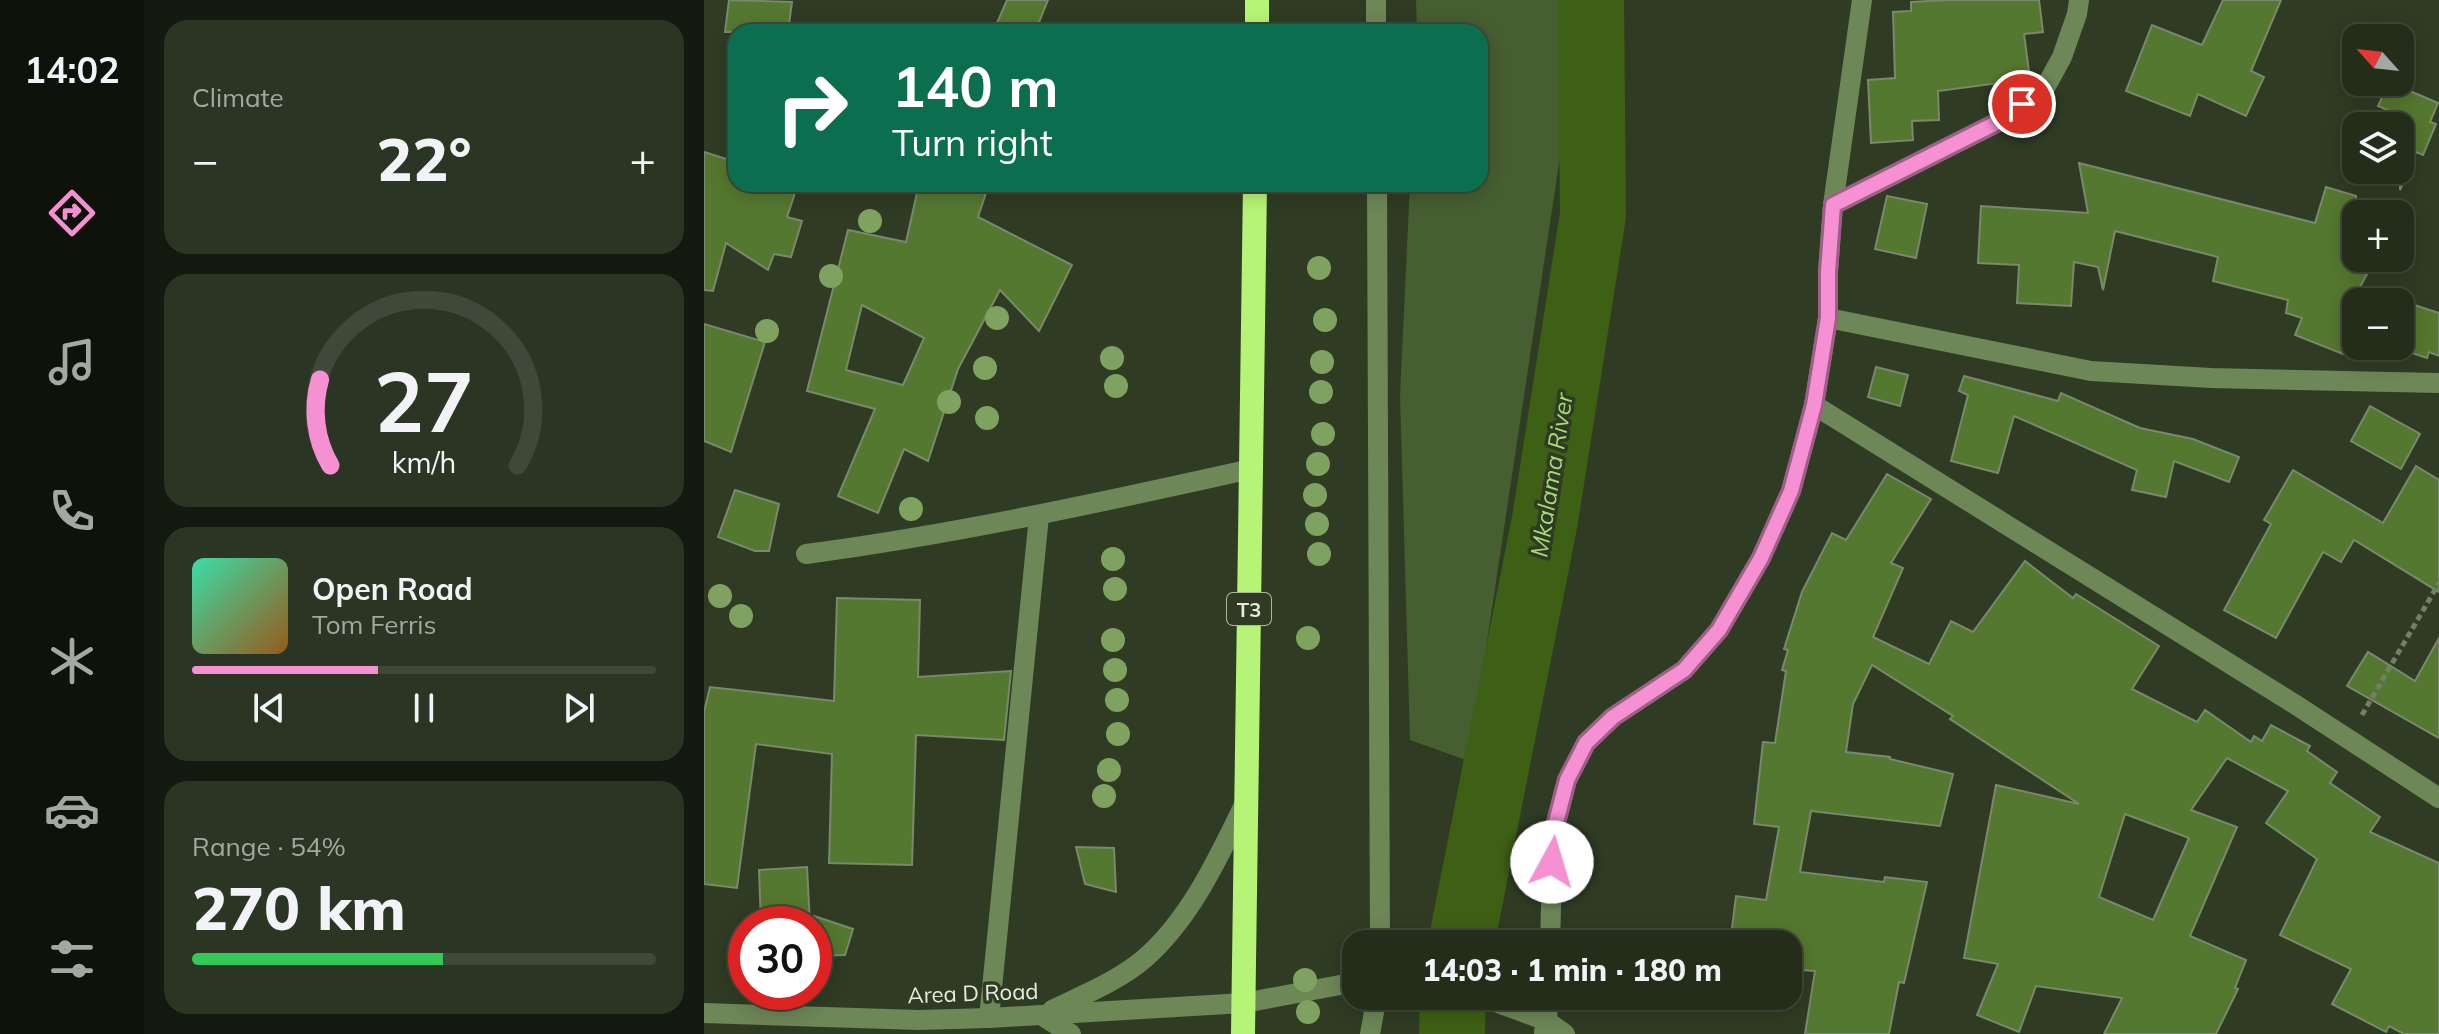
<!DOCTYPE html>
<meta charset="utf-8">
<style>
body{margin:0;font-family:Mulish,sans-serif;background:#2b3523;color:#f1f3f6;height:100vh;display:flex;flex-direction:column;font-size:30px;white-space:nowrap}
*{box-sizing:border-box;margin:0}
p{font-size:26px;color:#a3a8a2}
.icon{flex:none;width:44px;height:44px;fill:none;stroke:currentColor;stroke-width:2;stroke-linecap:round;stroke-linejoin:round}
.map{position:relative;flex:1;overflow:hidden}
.details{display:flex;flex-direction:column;gap:20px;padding:20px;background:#13190e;width:560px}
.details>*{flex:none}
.banner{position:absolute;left:24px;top:24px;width:760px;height:168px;border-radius:24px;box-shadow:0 4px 20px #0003,0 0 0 2px #404939;background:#0b6e4f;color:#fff;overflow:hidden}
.needle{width:52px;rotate:297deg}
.fabs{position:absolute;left:1638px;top:24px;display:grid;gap:16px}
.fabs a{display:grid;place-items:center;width:72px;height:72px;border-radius:16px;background:#232d1a;box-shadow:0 4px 20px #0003,0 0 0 2px #404939;font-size:40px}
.speed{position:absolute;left:24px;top:906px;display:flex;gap:16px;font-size:40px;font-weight:700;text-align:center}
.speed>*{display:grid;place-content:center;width:104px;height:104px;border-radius:50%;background:#232d1a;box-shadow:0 4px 20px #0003,0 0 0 2px #404939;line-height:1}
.speed .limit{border:12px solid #d22;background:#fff;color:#111}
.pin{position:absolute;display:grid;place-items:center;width:68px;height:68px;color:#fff;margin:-34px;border:4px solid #fff;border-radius:50%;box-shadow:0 2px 8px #0007}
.me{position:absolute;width:88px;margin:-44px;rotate:6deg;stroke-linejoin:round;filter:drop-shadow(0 0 6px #0008)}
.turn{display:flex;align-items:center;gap:28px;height:168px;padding:0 32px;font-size:36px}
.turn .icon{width:104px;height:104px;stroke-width:2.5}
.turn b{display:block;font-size:56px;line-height:68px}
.big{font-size:60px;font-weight:800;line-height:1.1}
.details .widget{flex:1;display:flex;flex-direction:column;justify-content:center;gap:12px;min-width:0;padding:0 28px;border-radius:24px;background:#2b3523}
.details .dial{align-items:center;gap:0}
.dial svg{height:208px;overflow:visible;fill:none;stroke:#404939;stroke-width:7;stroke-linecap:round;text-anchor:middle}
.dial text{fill:#f1f3f6;stroke:none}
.song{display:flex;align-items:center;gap:24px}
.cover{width:96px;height:96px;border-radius:12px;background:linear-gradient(135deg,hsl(160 70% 55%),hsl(30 70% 35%))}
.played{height:8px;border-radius:4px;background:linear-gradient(90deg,#f591d3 40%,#404939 40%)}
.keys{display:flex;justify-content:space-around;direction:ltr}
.heat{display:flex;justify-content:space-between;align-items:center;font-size:44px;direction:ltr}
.charge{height:12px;border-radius:6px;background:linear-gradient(90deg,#34c759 54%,#404939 0)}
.trip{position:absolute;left:638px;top:930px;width:460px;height:80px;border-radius:24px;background:#232d1a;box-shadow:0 4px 20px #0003,0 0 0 2px #404939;font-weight:800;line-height:80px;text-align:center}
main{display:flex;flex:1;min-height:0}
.dock{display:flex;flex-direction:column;width:144px;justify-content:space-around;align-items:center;background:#0e120a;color:#a3a8a2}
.dock .icon{width:56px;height:56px}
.dock .current{color:#f591d3}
.dock b{font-size:36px;color:#f1f3f6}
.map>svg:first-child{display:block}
.green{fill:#465e30}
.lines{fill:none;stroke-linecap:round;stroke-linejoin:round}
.river{stroke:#3e6015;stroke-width:66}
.building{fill:#557830;stroke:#79896d;stroke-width:2;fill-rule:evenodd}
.path{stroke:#747f69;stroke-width:5;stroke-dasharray:6 4;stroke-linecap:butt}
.minor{stroke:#6e8757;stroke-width:20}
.highway{stroke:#b6f477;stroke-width:24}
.tree{fill:#80a260}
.route-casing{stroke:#9f5e89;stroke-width:20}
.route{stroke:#f591d3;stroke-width:14}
.labels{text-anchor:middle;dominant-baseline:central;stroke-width:7;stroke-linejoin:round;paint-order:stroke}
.shield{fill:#2f3c23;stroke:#aeb7a5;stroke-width:2}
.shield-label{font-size:20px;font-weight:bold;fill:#e4ecdd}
.street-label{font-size:22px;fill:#e4ecdd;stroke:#2f3c23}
.water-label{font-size:24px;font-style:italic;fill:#a8da78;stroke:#2f3c23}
</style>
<main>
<nav class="dock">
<b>14:02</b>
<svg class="icon current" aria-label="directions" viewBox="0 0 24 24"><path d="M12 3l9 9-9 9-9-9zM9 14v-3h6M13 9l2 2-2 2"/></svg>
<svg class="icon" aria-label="music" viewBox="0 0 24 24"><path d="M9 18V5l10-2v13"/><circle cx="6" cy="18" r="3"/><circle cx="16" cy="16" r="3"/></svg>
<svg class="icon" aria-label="phone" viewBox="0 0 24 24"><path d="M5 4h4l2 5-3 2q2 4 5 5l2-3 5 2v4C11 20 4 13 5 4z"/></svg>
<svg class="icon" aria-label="climate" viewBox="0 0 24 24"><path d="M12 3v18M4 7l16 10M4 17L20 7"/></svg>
<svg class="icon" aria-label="car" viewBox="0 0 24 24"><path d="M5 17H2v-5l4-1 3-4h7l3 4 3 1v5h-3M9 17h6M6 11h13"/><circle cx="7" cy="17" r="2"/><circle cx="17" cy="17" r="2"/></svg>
<svg class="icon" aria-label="filters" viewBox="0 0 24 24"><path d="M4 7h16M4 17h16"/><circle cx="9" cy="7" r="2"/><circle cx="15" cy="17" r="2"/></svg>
</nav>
<section class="details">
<div class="widget"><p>Climate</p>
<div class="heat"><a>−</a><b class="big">22°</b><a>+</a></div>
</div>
<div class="widget dial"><svg viewBox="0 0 100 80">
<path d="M14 69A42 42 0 1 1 86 69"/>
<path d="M14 69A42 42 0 0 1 10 36" stroke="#f591d3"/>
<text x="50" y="56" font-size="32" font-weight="700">27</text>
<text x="50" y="72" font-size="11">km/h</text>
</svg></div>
<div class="widget">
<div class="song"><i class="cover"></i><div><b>Open Road</b><p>Tom Ferris</p></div></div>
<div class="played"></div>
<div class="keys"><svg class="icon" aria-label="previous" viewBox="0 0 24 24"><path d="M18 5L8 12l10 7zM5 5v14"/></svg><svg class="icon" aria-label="pause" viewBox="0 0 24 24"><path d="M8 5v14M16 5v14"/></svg><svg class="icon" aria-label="next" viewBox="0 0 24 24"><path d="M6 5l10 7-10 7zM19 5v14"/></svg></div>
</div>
<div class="widget"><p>Range · 54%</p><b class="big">270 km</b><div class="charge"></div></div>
</section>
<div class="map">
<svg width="1735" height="1034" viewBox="0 0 1735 1034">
<rect width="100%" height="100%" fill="#2f3c23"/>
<polygon class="green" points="712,0 859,0 857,150 765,761 706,740 696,395 706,184 776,184 776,32 713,32"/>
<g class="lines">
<g class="river">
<polyline points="757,944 841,520 889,215 887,0"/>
<polyline points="748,1034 749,996"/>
</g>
</g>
<g class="building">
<polygon points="25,0 88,2 84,32 21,32"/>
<polygon points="303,0 344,0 331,32 314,32 293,23"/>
<polygon points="1242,0 1335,0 1339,32 1320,34 1326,79 1234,91 1235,120 1208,121 1209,140 1167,143 1164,80 1191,78 1189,12 1207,11 1207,2"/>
<polygon points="1519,0 1577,0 1547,71 1560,77 1542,116 1494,94 1486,116 1422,91 1448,25 1498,45"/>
<polygon points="1685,82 1734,103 1726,122 1732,124 1719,155 1712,152 1696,190 1696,126 1686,126 1690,117 1685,115 1686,111 1674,106"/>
<polygon points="0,152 32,162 32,184 75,184 92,190 83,217 98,221 87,257 70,254 64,270 22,243 9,291 0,290"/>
<polygon points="1375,163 1611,223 1622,187 1652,196 1652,258 1672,258 1656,287 1735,313 1735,356 1725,352 1723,358 1687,346 1696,346 1696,302 1652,302 1652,335 1644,356 1591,335 1598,318 1582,313 1584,300 1509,281 1514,257 1411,231 1399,290 1394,267 1370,262 1367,306 1313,303 1315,265 1274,263 1277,206 1384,213"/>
<path d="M215,184H285L274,217L368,265L335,331L296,290L254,369L224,461L200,449L174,513L134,496L171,409L103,391L144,230L202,242ZM158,305L220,338L199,385L142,370Z"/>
<polygon points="1183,196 1223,204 1212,258 1171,249"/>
<polygon points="0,324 61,342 27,452 0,441"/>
<polygon points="1172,367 1204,375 1196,406 1164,397"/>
<polygon points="1260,376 1354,401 1357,393 1436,428 1489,439 1535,457 1525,482 1470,461 1462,497 1428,490 1433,470 1310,416 1294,473 1247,461 1264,395 1255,391"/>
<polygon points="1666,406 1716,434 1697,469 1647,441"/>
<polygon points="1712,466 1735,480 1735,592 1650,540 1637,562 1619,552 1572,638 1520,610 1567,524 1560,520 1589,470 1679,523"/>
<path d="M1183,474L1227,499L1187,563L1199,568L1169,637L1225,664L1247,621L1269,632L1321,561L1369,598L1372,594L1455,646L1428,689L1493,722L1501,710L1547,742L1550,736L1558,741L1567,725L1606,746L1603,751L1633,772L1626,783L1676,817L1666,832L1735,863V1034H1700L1685,1026L1682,1032L1628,1004L1647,969L1576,935L1613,859L1562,823L1584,791L1523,758L1487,810L1533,827L1486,936L1542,960L1531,988L1534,989L1512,1034H1400L1418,998L1332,986L1315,1032L1273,1015L1294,964L1260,958L1292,785L1375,804L1246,719L1249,716L1168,665L1149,704L1142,752L1186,757V759L1249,774L1236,826L1107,811L1096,872L1180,882L1181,877L1223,882L1200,983L1195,982L1185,1034H1101L1111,971L1084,969V944H1026L1032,896L1062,900L1075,827L1050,824L1059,742L1071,743L1082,671L1078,670L1084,650L1080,649L1098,592L1128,533L1142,540ZM1421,814L1485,838L1449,920L1395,897Z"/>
<polygon points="31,490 75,504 65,551 51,551 14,537"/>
<polygon points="133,598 216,600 214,677 307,671 300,740 212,735 208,865 125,863 128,754 52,744 33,888 0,884 0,712 6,687 130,701"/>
<polygon points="1735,638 1735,738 1643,686 1664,652 1711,681"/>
<polygon points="372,847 410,848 412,892 381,884"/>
<polygon points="103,867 106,924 57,924 55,870"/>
<polygon points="110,916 149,929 141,955 110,956"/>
</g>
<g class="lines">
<polyline class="path" points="1658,715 1735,583"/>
<g class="minor">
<polyline points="672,0 672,32"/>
<polyline points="673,184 676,944"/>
<polyline points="1129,205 1296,121 1341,88 1358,57 1373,14 1375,0"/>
<polyline points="1124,318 1387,371 1507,378 1735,383"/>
<polyline points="1110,405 1592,705 1735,798"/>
<path d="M102,554C252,534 399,502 547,469"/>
<polyline points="846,944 849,834 863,780 882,743 909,717 980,670 1015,630 1057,558 1087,491 1110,405 1124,318 1124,272 1129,205 1158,0"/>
<polyline points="775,996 843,1021 861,1034"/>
<path d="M348,1010C379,995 414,981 440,959C487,918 514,858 541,803"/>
<polyline points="0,1013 215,1020 285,1018 540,1003 652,982"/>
<polyline points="337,1015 367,1034"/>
<polyline points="285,1018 335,516"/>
<polyline points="840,1032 843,1021 844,996"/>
<polyline points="666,1034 673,996"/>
</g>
<g class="highway">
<polyline points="553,32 553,0"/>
<polyline points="539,1034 551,184"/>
</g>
</g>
<g class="tree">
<circle cx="166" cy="221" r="12"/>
<circle cx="615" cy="268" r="12"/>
<circle cx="127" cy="276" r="12"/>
<circle cx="293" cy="318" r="12"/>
<circle cx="621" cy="320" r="12"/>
<circle cx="63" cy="331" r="12"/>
<circle cx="408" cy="358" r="12"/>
<circle cx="618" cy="362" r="12"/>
<circle cx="281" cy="368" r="12"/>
<circle cx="412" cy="386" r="12"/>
<circle cx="617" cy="392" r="12"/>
<circle cx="245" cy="402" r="12"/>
<circle cx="283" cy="418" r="12"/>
<circle cx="619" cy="434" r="12"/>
<circle cx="614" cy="464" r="12"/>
<circle cx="611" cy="495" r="12"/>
<circle cx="207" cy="509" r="12"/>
<circle cx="613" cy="524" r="12"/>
<circle cx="615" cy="554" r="12"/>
<circle cx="409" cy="559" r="12"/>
<circle cx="411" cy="589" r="12"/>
<circle cx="16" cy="596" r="12"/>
<circle cx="37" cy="616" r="12"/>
<circle cx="604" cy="638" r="12"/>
<circle cx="409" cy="640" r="12"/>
<circle cx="411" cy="670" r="12"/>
<circle cx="413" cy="700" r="12"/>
<circle cx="414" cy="734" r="12"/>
<circle cx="405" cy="770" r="12"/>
<circle cx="400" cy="796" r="12"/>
<circle cx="601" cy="980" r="12"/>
<circle cx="604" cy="1012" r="12"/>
</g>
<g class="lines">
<defs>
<polyline id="route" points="848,862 849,834 863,780 882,743 909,717 980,670 1015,630 1057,558 1087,491 1110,405 1124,318 1124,272 1129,205 1296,121 1318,104"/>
</defs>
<use href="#route" class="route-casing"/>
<use href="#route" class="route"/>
</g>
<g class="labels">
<rect class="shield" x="523" y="593" width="44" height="32" rx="6"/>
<g class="shield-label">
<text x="545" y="609">T3</text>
</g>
<g class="street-label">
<text transform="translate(269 993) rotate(-2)">Area D Road</text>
</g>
<g class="water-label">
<text transform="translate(847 475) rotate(-81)">Mkalama River</text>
</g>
</g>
</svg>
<div class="fabs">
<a><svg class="needle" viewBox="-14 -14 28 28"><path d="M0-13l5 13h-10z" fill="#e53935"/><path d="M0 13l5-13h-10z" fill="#a3a8a2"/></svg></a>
<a><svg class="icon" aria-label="layers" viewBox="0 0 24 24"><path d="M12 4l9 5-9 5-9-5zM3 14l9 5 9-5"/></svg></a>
<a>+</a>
<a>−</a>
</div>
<div class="speed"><div class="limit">30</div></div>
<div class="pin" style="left:1318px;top:104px;background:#d93025"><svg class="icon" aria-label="arrive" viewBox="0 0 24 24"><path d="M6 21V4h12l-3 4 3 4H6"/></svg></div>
<svg class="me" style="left:848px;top:862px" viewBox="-20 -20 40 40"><circle r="19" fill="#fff"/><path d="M0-13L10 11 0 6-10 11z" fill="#f591d3"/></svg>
<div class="trip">14:03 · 1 min · 180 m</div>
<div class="banner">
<div class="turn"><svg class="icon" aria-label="right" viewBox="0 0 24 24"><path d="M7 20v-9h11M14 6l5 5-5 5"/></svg><div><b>140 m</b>Turn right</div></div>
</div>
</div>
</main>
